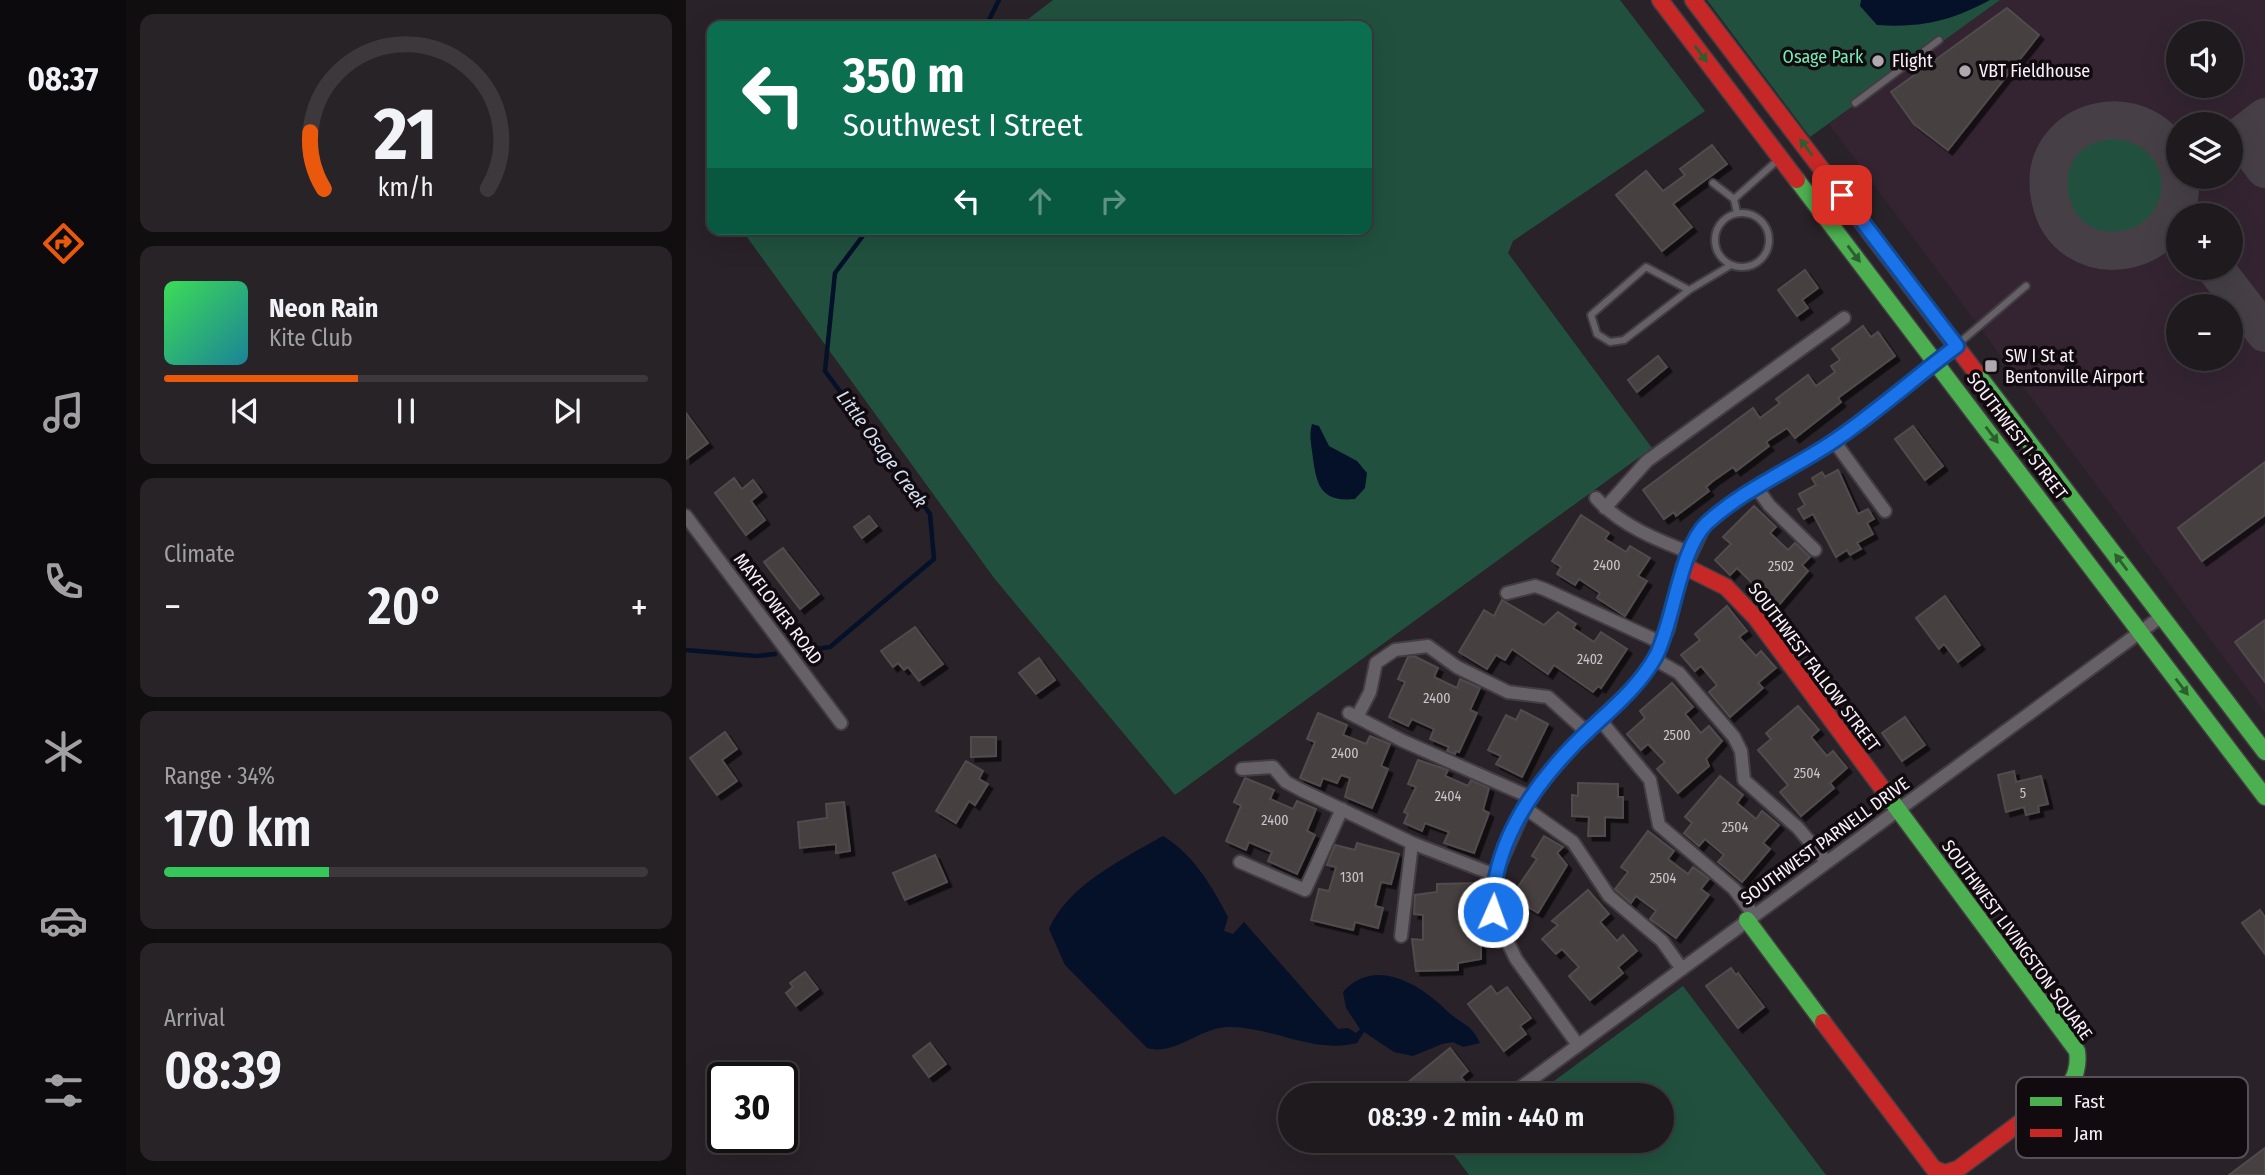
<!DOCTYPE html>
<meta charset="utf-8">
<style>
body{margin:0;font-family:"Fira Sans Condensed",sans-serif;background:#272327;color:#f1f3f6;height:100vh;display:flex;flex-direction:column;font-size:26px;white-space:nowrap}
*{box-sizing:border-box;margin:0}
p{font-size:23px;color:#a1a1a4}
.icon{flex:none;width:38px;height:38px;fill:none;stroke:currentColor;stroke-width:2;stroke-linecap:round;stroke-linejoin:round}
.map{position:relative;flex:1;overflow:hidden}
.details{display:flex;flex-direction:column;gap:14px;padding:14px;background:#110e10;width:560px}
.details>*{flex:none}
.banner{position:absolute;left:21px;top:21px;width:665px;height:214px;border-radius:14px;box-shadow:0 7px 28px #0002,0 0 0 2px #3c383c;background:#0b6e4f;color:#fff;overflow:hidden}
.tools{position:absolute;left:1480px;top:21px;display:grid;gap:14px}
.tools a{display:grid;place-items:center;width:77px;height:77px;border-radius:50%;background:#1f1a1e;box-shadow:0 7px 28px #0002,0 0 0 2px #3c383c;font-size:35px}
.speed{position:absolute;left:21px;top:1062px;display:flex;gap:14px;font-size:35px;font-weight:700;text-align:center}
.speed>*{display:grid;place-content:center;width:91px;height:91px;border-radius:50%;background:#1f1a1e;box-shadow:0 7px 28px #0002,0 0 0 2px #3c383c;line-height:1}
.speed .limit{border:4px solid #111;border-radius:10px;background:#fff;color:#111}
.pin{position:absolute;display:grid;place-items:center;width:60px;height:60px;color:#fff;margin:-30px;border-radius:14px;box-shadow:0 4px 10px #0006}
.me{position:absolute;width:77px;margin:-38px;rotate:2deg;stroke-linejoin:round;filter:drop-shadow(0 0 5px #0008)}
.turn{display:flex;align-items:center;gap:24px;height:147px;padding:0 21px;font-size:32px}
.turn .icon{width:91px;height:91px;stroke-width:2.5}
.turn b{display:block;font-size:49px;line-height:60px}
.lanes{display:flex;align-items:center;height:66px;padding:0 21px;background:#0003;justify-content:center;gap:35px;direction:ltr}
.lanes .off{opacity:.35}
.big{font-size:52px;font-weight:600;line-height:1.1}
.details .widget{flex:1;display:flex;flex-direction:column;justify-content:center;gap:10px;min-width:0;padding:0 24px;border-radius:14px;background:#272327}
.details .dial{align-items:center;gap:0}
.dial svg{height:182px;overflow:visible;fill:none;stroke:#3c383c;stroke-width:7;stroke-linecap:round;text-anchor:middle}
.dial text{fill:#f1f3f6;stroke:none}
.song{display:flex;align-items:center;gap:21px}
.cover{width:84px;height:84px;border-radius:10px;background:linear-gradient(135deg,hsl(130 70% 55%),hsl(190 70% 35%))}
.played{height:7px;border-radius:4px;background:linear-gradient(90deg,#ea580c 40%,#3c383c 40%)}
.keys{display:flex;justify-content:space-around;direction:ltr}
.heat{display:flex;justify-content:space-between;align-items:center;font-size:38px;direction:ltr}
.charge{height:10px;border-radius:5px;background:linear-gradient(90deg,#34c759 34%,#3c383c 0)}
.trip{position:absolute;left:592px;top:1083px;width:396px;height:70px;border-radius:35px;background:#1f1a1e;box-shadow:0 7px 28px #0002,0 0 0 2px #3c383c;font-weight:600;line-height:70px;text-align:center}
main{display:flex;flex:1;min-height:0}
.tabs{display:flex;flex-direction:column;width:126px;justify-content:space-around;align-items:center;background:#0c0a0c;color:#a1a1a4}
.tabs .icon{width:49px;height:49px}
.tabs .active{color:#ea580c}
.tabs b{font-size:32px;color:#f1f3f6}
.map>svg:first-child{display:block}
.built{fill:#342432;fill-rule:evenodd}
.green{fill:#21513e}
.water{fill:#041129}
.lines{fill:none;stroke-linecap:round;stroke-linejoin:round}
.stream{stroke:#041129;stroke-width:4.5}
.taxiway{stroke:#464046;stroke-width:38}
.building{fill:#464041;stroke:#514b4c;stroke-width:2;filter:url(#shadow)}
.lane-casing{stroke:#433d43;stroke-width:10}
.street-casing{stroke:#433d43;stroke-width:16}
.fast-casing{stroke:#433d43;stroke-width:19}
.jam-casing{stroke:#433d43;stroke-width:19}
.lane{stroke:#666166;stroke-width:6}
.street{stroke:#666166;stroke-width:12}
.fast{stroke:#4caf50;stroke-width:16}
.jam{stroke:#c62828;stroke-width:16}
.oneway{fill:#2e5d30}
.route-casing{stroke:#114b97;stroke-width:18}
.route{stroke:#1a73e8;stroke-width:12}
.poi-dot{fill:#b0a8af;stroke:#110b10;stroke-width:2.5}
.labels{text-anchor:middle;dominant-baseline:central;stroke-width:7;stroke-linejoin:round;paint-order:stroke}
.number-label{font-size:14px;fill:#ccc4ca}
.park-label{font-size:18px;fill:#76ebb8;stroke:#110b10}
.poi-label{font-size:18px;fill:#f9f0f8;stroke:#110b10;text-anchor:start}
.street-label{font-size:18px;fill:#f9f0f8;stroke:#110b10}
.water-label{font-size:19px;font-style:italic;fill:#d5e1f2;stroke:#110b10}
.key{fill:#110b10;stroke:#575056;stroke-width:2}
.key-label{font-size:19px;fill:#f9f0f8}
</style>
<main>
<nav class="tabs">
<b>08:37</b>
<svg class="icon active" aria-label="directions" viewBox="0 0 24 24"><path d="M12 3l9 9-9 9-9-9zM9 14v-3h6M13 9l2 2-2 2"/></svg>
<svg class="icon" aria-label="music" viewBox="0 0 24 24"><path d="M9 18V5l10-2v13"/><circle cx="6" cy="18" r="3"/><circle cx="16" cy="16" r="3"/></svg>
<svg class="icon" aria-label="phone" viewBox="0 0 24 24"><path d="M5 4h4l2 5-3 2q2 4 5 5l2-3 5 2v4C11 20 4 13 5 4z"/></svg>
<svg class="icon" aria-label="climate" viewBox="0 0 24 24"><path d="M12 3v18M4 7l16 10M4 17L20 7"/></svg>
<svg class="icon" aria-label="car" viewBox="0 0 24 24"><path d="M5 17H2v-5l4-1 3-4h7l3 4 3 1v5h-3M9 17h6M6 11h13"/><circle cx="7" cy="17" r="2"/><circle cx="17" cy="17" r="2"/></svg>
<svg class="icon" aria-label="filters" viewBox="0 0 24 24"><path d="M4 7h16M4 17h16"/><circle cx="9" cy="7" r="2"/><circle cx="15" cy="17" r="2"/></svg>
</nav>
<section class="details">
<div class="widget dial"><svg viewBox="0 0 100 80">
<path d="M14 69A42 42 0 1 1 86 69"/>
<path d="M14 69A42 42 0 0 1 8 44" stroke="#ea580c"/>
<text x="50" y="56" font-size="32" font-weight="700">21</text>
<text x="50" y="72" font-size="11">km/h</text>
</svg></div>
<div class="widget">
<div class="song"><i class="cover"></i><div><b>Neon Rain</b><p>Kite Club</p></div></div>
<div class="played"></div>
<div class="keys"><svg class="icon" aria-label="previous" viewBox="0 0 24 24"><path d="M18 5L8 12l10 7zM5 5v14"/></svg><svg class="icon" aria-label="pause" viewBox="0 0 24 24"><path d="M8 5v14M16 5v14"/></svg><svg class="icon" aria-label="next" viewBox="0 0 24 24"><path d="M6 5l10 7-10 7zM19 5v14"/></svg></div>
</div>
<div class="widget"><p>Climate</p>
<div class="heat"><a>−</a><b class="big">20°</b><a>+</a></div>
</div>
<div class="widget"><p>Range · 34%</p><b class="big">170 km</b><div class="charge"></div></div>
<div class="widget"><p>Arrival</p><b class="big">08:39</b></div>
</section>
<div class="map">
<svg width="1579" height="1175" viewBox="0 0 1579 1175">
<defs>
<filter id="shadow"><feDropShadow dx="4.5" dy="4.5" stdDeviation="0" flood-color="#0009"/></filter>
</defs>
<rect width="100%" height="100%" fill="#292228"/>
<path class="built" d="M1314,0H1579V713L1143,124ZM1493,33H1545V86H1493ZM1493,124H1545V177H1493ZM1493,215H1545V268H1493ZM1493,306H1545V359H1493Z"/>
<g class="green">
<polygon points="367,0 934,0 1019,111 827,241 822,253 966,448 489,795 308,578 61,237 71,229 681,229 681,26 333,26"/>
<polygon points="1021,0 1314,0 1124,137"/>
<circle cx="1428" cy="185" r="54"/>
<polygon points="997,986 1140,1175 783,1175 768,1155 787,1141 975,1141 975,1096 849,1095"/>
</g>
<g class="water">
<path d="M1175,0H1304C1265,21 1235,28 1191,25L1174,6Z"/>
<path d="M626,424L633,426L643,446L671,461L681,473L679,488L669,499C631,503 630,480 626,451C625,442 623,434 626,424Z"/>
<path d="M477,836C507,854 526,886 542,917L538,931L547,934L558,922L652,1029L662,1028L670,1033L674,1029L660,1008L657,992C688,957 732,983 760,1010C773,1023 786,1024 794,1043L777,1047L767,1042L756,1044L727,1056L708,1052L678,1032L671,1043C626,1054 588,1027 543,1027C514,1027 490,1056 461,1048L379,965L363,929C382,885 437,859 477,836Z"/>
</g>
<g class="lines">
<g class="stream">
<polyline points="300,26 313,0"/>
<polyline points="0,650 70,656 89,654"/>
<polyline points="115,651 144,647 248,559 244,514 139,371 149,273 182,229"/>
</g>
<g class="taxiway">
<polyline points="1554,136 1579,169"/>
<polyline points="1545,143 1579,117"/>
<path d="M1493,170C1467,88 1348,115 1364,197C1379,280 1501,262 1494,177"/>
<polyline points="1529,268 1579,333"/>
</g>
</g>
<g class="building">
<polygon points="1321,8 1353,35 1262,150 1228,124 1205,92"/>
<polygon points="1026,145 1041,164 987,204 1006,227 976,251 930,195 960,171 977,191 999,175 994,169"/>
<polygon points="1119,270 1132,288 1116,300 1122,308 1111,316 1092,290"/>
<polygon points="1177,326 1185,337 1192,332 1209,356 1152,398 1155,402 1109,438 1101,428 1080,442 1083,446 1050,471 1047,467 1027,481 1020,487 1023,491 990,516 988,512 978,519 957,490 1067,408 1074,418 1094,403 1090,399 1122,375 1130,386 1149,372 1145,366 1154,360 1146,349"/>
<polygon points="972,356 981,367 951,392 942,380"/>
<polygon points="0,413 22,443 0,459"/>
<polygon points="1227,426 1257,466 1239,480 1209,439"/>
<polygon points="1579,462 1579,515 1516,561 1492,528"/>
<polygon points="1152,470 1172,514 1182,509 1188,519 1181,523 1187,534 1171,543 1175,549 1164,555 1161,550 1150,557 1127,514 1118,519 1112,509 1119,505 1113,494 1130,485 1126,478 1136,472 1139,477"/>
<polygon points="48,478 56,489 67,480 76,492 65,501 79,520 60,535 29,493"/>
<polygon points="1068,506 1090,527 1084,533 1102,550 1109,543 1124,557 1116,565 1122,571 1086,613 1064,591 1069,586 1051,568 1044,575 1029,560 1045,544 1037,537"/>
<polygon points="895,515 923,533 919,539 940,552 944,546 964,558 952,576 961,581 939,616 911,598 914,593 893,579 889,585 871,574 875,567 866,561"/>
<polygon points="183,516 191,526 176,538 168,527"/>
<polygon points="97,548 133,594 114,609 78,562"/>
<polygon points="1259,596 1294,645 1272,662 1258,644 1253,649 1230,618"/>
<polygon points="816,600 858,625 872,612 890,624 887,628 908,642 915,632 941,649 915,688 912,686 907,692 868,665 862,674 826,649 819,660 810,655 801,669 773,652 798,610 808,616"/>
<polygon points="1041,606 1061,631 1053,637 1070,656 1075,651 1090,668 1072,683 1077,688 1044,717 1023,692 1031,685 1015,666 1009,671 995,655 1014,640 1009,634"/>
<polygon points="1579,620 1579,682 1549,642"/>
<polygon points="229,627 257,664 233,681 222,667 218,670 212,663 207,667 195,651"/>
<polygon points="728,656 752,668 748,677 771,688 774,679 794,688 784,710 791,713 773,752 770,751 769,754 761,751 763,747 744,739 748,729 726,719 722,726 703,717 719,682 712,679 722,657"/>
<polygon points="353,658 369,680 350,694 333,673"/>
<polygon points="986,683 1007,707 999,714 1015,733 1023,726 1036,741 1020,759 1023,766 992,793 971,769 979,762 962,744 955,750 941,734 959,718 954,711"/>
<polygon points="1112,706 1133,730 1125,737 1141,756 1147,751 1161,768 1144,783 1148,788 1115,816 1094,792 1102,785 1072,750 1085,739 1080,733"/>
<polygon points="835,710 862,724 836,777 810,764 815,756 802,750 820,715 830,720"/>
<polygon points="632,713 661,725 657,735 680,744 684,736 704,744 695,766 702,769 686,808 659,797 664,778 655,775 651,783 637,778 634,786 614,778 629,742 621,739"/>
<polygon points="1219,717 1239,745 1216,761 1196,733"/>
<polygon points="39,732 51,749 36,760 51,781 31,795 4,758"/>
<polygon points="285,737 310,737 310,756 285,757"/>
<polygon points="732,760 762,770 759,776 782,786 785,780 803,788 797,810 803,813 788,853 758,843 763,832 739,823 736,831 718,823 722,814 718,812 730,787 722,784"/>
<polygon points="280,761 297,771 293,779 302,784 289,805 283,801 270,823 250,811"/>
<polygon points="1328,771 1330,782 1355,776 1362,804 1352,806 1353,812 1340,815 1338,807 1320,812 1312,775"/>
<polygon points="1034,776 1057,795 1051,803 1070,819 1076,811 1093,825 1077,843 1084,849 1056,882 1032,862 1038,855 1019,839 1013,846 998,833 1006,823 999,817"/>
<polygon points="559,778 588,790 584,799 607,809 611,801 630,809 621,831 629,835 611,874 582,861 586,852 563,842 560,850 540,841 555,806 548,802"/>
<polygon points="892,783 932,784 932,797 937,797 937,818 919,817 919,836 902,836 903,817 886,816 886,795 892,796"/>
<polygon points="158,802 164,851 150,853 150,844 114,848 112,822 141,818 140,804"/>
<polygon points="962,831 988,851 982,859 1002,874 1007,867 1023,879 1015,889 1023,895 990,938 964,919 970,911 950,896 945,903 929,889 942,872 935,867"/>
<polygon points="858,836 877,847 871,853 881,865 852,913 825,897 851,859 846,856"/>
<polygon points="671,843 713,854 705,884 695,882 689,906 697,908 692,928 669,922 667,930 625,920 633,889 643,891 650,867 641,865 649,845 669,850"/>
<polygon points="249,855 261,882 219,900 207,873"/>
<polygon points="793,883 794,904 799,904 799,914 786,915 785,940 795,940 795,959 772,963 772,970 730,971 726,939 737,940 737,915 728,914 729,895 751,892 751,884"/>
<polygon points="902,890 923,914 914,922 931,941 937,935 951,951 932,967 937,973 904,1000 883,976 893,967 876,949 870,954 856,939 872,925 866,921"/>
<polygon points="1574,910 1579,917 1579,954 1556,923"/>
<polygon points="1045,968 1050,975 1052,973 1078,1007 1052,1028 1020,986"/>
<polygon points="119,972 132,989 110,1006 100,993 107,987 104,983"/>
<polygon points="805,986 811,994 821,987 845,1018 834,1026 840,1034 818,1051 782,1004"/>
<polygon points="244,1043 260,1064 243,1077 227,1056"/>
<polygon points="764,1048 782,1071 775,1077 783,1087 772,1096 728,1096 720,1084"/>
<polygon points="1579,1148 1579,1175 1543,1175"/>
</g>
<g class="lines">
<defs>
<g id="lane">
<polyline points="1169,103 1253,40"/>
<polyline points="1027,183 1048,199"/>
<polyline points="1051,213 1048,199 1093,159"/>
<circle cx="1056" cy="240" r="27"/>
<polyline points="1003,290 960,267 905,315 911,334 924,342 938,340 1003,290 1045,265"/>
<polyline points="1272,344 1340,286"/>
</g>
<g id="street">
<polyline points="1148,441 1199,511"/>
<polyline points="1071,488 1083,505 1129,550"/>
<path d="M910,498C934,525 971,540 1005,553"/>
<polyline points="919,508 961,461 1158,318"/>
<polyline points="0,516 155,723"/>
<polyline points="821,593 849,586 858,589 976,643"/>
<polyline points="968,659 993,673 1048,737 1055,751 1058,780 1112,828 1140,861"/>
<polyline points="663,713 717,741 844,797"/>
<polyline points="671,717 684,692 690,663 709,650 742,646 771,667 822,692 862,697 902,733"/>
<polyline points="915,721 964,780 973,825 1048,889 1068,915"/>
<polyline points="556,769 587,767 600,782 615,790 726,843 809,875"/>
<polyline points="839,808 887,842 923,896 976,941 996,969"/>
<polyline points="554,862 619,890 656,809"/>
<polyline points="715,936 726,843"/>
<polyline points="892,1045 830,959 807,912 809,875 844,797 885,748 949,685 968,659 982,629 995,575 1018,526 1048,501 1148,441 1271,346"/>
<polyline points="823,1096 1476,616"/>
</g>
<g id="fast">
<polyline points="1111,180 1579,797"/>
<polyline points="1289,371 1579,752"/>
<path d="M1196,788L1391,1051C1393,1064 1390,1080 1379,1089"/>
<polyline points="1061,920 1137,1022"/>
</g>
<g id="jam">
<polyline points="974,0 1111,180"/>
<polyline points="1007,0 1289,371"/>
<polyline points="998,566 1040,587 1070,618 1196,788"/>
<polyline points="1137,1022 1248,1169 1259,1173 1272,1169 1379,1089"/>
</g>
</defs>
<use href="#lane" class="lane-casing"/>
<use href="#street" class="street-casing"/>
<use href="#fast" class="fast-casing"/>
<use href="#jam" class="jam-casing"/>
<use href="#lane" class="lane"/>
<use href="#street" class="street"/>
<use href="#fast" class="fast"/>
<use href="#jam" class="jam"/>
</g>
<defs><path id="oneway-solid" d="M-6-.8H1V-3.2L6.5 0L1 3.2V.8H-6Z" transform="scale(1.75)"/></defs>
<g class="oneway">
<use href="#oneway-solid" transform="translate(1015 54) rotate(53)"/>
<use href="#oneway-solid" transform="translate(1120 147) rotate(-127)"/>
<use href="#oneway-solid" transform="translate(1168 254) rotate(53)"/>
<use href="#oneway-solid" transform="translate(1306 435) rotate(53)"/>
<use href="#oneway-solid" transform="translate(1435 562) rotate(-127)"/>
<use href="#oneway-solid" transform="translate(1496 687) rotate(53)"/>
</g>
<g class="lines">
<defs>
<path id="route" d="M807,912C805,850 843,792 884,749C913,718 949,694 970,656C988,621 994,548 1021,523C1057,490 1104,470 1145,443C1189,414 1229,377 1271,346L1156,195"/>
</defs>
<use href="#route" class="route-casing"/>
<use href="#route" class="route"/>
</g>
<g class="poi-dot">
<circle cx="1192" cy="61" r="7"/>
<circle cx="1279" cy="71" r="7"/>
<rect x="1298" y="359" width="14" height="14" rx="3.5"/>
</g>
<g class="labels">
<g class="number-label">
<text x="921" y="565">2400</text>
<text x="1095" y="566">2502</text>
<text x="904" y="659">2402</text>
<text x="751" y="698">2400</text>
<text x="991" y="735">2500</text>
<text x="659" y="753">2400</text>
<text x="1121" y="773">2504</text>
<text x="1337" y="793">5</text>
<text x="762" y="796">2404</text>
<text x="589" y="820">2400</text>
<text x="1049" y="827">2504</text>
<text x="666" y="877">1301</text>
<text x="977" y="878">2504</text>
</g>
<g class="park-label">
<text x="1137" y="57">Osage Park</text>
</g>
<g class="poi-label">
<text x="1206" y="61">Flight</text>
<text x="1293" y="71">VBT Fieldhouse</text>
<text x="1319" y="356">SW I St at<tspan x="1319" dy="21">Bentonville Airport</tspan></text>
</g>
<g class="street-label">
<text transform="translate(1331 436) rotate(53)">SOUTHWEST I STREET</text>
<text transform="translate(92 609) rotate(53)">MAYFLOWER ROAD</text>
<text transform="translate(1128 667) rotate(53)">SOUTHWEST FALLOW STREET</text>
<text transform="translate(1139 841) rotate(-36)">SOUTHWEST PARNELL DRIVE</text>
<text transform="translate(1331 940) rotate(54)">SOUTHWEST LIVINGSTON SQUARE</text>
</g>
<g class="water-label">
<text transform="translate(196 449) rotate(54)">Little Osage Creek</text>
</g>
</g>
<rect x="1330" y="1077" width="232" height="81" rx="10" class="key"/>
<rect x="1344" y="1097" width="32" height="9" fill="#4caf50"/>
<rect x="1344" y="1129" width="32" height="8" fill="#c62828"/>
<g class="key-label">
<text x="1388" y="1108">Fast</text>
<text x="1388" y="1140">Jam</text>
</g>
</svg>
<div class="tools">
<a><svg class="icon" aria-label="sound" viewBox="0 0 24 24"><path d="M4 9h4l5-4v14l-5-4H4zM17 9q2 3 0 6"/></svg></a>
<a><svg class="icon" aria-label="layers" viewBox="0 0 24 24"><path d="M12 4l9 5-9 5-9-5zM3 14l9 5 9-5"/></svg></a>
<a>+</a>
<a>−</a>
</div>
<div class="speed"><div class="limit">30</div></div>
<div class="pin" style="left:1156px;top:195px;background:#d93025"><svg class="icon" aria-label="arrive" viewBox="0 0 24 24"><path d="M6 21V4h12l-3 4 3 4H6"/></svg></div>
<svg class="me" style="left:807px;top:912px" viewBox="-20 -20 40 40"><circle r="17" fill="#1a73e8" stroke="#fff" stroke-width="3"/><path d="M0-11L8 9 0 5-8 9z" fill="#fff"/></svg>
<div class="trip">08:39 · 2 min · 440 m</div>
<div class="banner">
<div class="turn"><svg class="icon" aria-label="left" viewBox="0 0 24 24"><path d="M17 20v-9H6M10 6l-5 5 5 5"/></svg><div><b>350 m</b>Southwest I Street</div></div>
<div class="lanes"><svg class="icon" aria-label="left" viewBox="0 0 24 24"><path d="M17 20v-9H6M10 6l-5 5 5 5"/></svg><svg class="icon off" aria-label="ahead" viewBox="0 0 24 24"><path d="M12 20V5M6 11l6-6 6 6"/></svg><svg class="icon off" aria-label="right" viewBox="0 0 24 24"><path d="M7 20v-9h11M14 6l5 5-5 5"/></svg></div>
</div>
</div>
</main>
